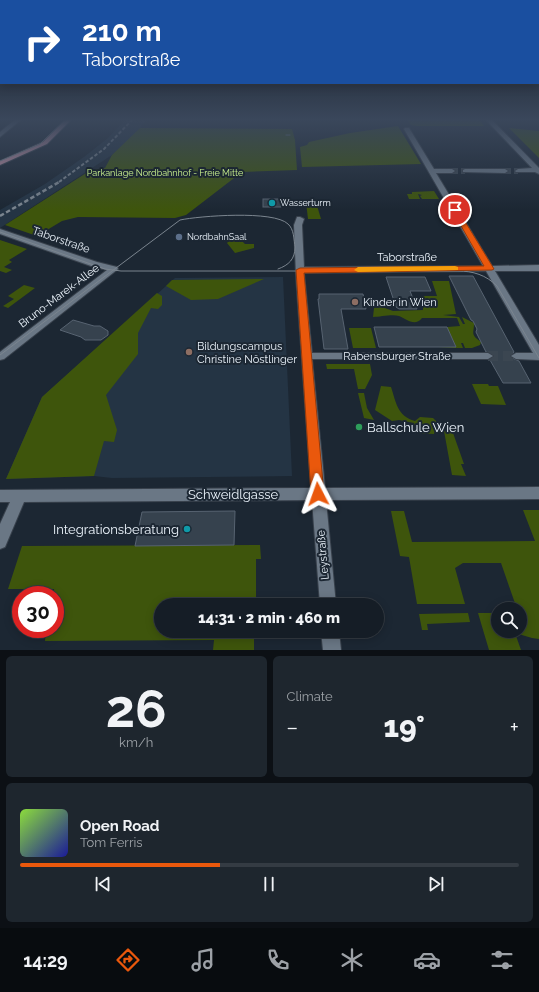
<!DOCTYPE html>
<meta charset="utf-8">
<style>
body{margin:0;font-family:Raleway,sans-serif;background:#1e262e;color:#f1f3f6;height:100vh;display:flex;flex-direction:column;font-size:15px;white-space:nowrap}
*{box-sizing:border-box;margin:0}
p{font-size:13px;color:#9da2a7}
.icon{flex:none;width:22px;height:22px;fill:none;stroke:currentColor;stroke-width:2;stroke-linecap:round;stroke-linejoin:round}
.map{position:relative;height:650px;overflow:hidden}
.panel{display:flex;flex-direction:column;gap:6px;padding:6px;background:#0c1015;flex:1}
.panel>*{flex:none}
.hud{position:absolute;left:0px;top:0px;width:539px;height:84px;box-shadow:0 2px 10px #0003,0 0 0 1px #343b43;background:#1a4fa0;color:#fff;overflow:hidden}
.buttons{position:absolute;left:491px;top:602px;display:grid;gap:8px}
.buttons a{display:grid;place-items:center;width:36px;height:36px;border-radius:50%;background:#151d26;box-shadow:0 2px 10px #0003,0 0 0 1px #343b43;font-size:20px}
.speed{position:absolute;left:12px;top:586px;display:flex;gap:8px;font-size:20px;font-weight:700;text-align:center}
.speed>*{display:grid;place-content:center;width:52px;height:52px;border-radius:50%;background:#151d26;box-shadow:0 2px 10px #0003,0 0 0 1px #343b43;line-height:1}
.speed .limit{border:6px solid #d22;background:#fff;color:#111}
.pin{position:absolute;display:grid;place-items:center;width:34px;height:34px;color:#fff;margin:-17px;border:2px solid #fff;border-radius:50%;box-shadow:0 1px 4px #0007}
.me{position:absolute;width:44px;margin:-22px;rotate:356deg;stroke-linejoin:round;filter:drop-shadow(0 0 3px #0008)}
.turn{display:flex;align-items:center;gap:14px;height:84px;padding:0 16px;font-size:18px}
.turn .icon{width:52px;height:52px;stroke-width:2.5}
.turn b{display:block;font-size:28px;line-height:34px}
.big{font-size:30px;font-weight:800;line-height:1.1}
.panel .tile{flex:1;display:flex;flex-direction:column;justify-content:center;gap:6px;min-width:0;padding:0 14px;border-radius:6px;background:#1e262e}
.panel .dial{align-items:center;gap:0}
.dial b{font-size:52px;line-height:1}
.song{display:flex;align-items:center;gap:12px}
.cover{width:48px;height:48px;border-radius:6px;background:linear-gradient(135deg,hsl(90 70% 55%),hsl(240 70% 35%))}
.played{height:4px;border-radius:2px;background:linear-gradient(90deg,#ea580c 40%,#343b43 40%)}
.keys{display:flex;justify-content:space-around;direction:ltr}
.heat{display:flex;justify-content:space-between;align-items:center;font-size:22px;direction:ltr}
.panel .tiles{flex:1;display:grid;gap:6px;grid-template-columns:1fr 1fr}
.tile:last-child{grid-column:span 2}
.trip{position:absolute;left:154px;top:598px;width:230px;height:40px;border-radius:20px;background:#151d26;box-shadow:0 2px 10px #0003,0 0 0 1px #343b43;font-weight:800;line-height:40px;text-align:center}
.tabs{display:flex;height:64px;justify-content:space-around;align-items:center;background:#080c0f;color:#9da2a7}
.tabs .icon{width:28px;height:28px}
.tabs .on{color:#ea580c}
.tabs b{font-size:18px;color:#f1f3f6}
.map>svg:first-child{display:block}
.built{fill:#243444}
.green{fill:#3e550c}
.building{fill:#36424e;stroke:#576371}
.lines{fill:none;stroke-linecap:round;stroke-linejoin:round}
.minor-tunnel-far1{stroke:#3b4651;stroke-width:6;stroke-dasharray:6 3;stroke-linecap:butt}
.minor-tunnel{stroke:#3b4651;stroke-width:10;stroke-dasharray:10 5;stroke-linecap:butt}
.minor-casing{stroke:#38414c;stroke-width:2}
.major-casing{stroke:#38414c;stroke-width:2}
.minor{fill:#6a7785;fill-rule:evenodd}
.major{fill:#be8fa2;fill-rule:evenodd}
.tram{stroke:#7b858f;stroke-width:1}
.rail-far1{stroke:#7b858f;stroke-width:2;stroke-dasharray:3.5 2;stroke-linecap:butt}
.rail{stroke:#7b858f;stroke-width:2.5;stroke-dasharray:4.5 2.5;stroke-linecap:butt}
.route{fill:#ea580c;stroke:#983908}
.slow{fill:#f59e0b}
.culture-dot{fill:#0f9aa8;stroke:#1c2733;stroke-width:1.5}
.service-dot{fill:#5c6f8a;stroke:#1c2733;stroke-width:1.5}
.education-dot{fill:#8d6e63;stroke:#1c2733;stroke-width:1.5}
.leisure-dot{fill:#2e9e5b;stroke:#1c2733;stroke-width:1.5}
.labels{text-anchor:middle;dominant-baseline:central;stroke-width:4;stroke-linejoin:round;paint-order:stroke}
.far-park-label{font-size:9px;fill:#ccf490;stroke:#1c2733}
.far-poi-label{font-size:9px;fill:#ebf3fb;stroke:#1c2733;text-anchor:start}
.street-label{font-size:11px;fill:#ebf3fb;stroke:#1c2733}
.poi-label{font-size:11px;fill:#ebf3fb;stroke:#1c2733;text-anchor:start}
.near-poi-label{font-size:13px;fill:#ebf3fb;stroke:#1c2733;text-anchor:start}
.near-street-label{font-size:13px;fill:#ebf3fb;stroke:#1c2733}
</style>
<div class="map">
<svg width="539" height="650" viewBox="0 0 539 650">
<rect width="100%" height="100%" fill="#1c2733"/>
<g class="built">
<polygon points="126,119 147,119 132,138 115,153 0,228 0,210 45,184 84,157 108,138"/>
<polygon points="283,277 292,476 112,478 94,476 6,479 42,397 175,278"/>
</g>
<g class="green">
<polygon points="407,119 479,119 484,126 417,126 411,125"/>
<polygon points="398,126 421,164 302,167 300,147 307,145 309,142 350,133"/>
<polygon points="140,128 292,129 295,140 297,170 242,172 186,215 175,218 78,217 62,221 37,236 5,225 91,170 105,168 112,155"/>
<polygon points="509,128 539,131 539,158"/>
<polygon points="434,191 439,199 422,199 420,196 422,195 418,194 420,199 409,199 407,194 412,194 412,192"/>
<polygon points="306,202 316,202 321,219 308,219"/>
<polygon points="0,240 27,249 9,260 12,262 4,267 12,270 6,273 0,271"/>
<polygon points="229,241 242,241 245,244 254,244 254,248 235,253 227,243"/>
<polygon points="264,279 218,299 191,300 166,286 172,280"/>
<path d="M432,281H449L456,314L443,315L459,317L463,324H465L462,317L474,323C474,334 470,334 481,342L480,345L472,348H465L463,343H461L463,348H438L456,347L447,327L460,326L457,318H422C415,327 406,319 399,316C392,314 380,317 373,317L374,308L382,307L393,311L423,310V296H437Z"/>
<polygon points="24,285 35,288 8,308 3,306 14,299 8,296"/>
<polygon points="157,293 162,296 162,305 158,309 151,308 138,333 138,354 106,395 117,430 114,442 104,441 94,476 6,479 42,397"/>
<polygon points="349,328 371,328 376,348 353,348"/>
<polygon points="326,364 370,364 372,375 365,389 358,389 354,369 327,369"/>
<polygon points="472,384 488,384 489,386 498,386 506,405 481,404"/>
<path d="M381,386L391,387C396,402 397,416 415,421L420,417L433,418L437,422L434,434L416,433L414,423L399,420L392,421L375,410Z"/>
<polygon points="358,393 364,393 367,408 374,420 364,418"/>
<polygon points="444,431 453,433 464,464 461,464 466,476 452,475"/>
<polygon points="523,510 539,510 539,639 532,638 515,633 521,650 489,650 478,613 498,613 498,631 520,631 520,609 517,609 501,563 463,563 455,568 465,604 417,604 409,557 400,556 391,511 404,511 412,542 535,541"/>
<polygon points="260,545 261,559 256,559 256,605 161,605 161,631 264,631 264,634 254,634 254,650 213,650 214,640 45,641 46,629 55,629 54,589 8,589 22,546"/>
<polygon points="468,613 470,622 427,624 428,630 422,630 419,614"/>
</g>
<g class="building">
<rect x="263" y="199" width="18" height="8"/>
<polygon points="449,276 473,276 514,352 510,357 519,361 531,383 503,383 490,360 494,355 486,352 476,332 477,329 473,321 471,320"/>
<polygon points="386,277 425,277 431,291 410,291 417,309 399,309 396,307"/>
<polygon points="319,294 363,294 366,309 341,309 348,349 324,349 318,299 319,299"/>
<polygon points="73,320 94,326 100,326 108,331 108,335 101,340 85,340 81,337 60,330"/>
<polygon points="374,327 447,327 456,347 379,347"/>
<polygon points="235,511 234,545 135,546 142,512"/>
</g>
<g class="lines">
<g class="minor-tunnel-far1">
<polyline points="452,171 465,171"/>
<polyline points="505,171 518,171"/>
</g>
<polyline class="minor-tunnel" points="488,356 516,356"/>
<defs>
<g id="minor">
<polygon points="16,119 22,119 0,137 0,132"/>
<polygon points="485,119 491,119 539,168 539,174 535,172 516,172 515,171 518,169 532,168"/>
<polygon points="405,128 409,128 434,169 452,169 455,171 452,173 436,173 492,266 539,265 539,271 495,271 539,345 539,360 516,359 511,356 516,353 533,353 486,271 304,273 312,353 488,353 493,356 488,359 312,359 325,488 539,487 539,499 326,500 336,605 320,605 312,500 24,502 5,547 0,549 0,524 10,502 0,502 0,490 311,488 296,276 294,225 297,217 300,217 304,219 302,225 304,267 483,266 404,129"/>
<polygon points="465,169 505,169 508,171 505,173 463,172 463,170"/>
<polygon points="0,229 97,262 117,267 118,269 4,359 0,360 0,352 107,270 91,266 0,234"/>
<polygon points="321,631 339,631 341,650 323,650"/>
</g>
<polygon id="major" points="66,119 72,119 47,144 0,165 0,161 43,142"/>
</defs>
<use href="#minor" class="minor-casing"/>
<use href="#major" class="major-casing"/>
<use href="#minor" class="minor"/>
<use href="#major" class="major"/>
<g class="tram">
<polyline points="286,135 290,135"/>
<polyline points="0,161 40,144 66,119"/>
<path d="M0,232L105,269L121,271H458C473,271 486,275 497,286L539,358"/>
<path d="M0,355L180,220C199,216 274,210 288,224C294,229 294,240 295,247C295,259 289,265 278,269"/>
</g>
<polyline class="rail-far1" points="59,182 104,149 133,119"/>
<polyline class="rail" points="0,216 61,181"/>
</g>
<linearGradient id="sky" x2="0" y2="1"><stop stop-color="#0f151c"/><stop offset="0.57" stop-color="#3a475b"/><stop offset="1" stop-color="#3a475b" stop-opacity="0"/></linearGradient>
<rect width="539" height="210" fill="url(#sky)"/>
<polygon class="route" points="453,208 458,210 494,269 492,270 304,273 324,494 322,497 318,499 313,497 311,494 296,270 300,268 484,266 452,210"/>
<polygon class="slow" points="455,266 458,267 458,270 358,272 354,270 358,267"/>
<g class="culture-dot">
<circle cx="272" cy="203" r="4"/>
<circle cx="187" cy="529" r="4"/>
</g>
<circle class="service-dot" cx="179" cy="237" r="4"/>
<g class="education-dot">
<circle cx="355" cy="302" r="4"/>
<circle cx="189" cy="352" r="4"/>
</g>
<circle class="leisure-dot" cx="359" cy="427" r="4"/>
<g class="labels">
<g class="far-park-label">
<text x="165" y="173">Parkanlage Nordbahnhof - Freie Mitte</text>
</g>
<g class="far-poi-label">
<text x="280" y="203">Wasserturm</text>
<text x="187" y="237">NordbahnSaal</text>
</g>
<g class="street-label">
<text transform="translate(61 240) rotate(19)">Taborstraße</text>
<text x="407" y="257">Taborstraße</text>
<text transform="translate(59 296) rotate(-37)">Bruno-Marek-Allee</text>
<text x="397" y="356">Rabensburger Straße</text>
<text transform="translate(323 555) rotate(-95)">Leystraße</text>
</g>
<g class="poi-label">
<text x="363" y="302">Kinder in Wien</text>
<text x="197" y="346">Bildungscampus<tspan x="197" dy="13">Christine Nöstlinger</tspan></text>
</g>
<g class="near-poi-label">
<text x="367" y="427">Ballschule Wien</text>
<text x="179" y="529" text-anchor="end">Integrationsberatung</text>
</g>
<g class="near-street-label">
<text x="233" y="494">Schweidlgasse</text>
</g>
</g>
</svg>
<div class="buttons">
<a><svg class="icon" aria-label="search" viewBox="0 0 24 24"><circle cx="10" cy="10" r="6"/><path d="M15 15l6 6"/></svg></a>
</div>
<div class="speed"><div class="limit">30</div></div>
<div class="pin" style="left:455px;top:210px;background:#d93025"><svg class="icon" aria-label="arrive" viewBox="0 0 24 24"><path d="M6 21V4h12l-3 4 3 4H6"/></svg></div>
<svg class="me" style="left:318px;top:494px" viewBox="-20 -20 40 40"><path d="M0-17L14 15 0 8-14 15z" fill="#ea580c" stroke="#fff" stroke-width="4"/></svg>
<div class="trip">14:31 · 2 min · 460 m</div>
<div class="hud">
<div class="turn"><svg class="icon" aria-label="right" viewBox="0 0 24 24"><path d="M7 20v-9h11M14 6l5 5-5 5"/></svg><div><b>210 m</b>Taborstraße</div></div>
</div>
</div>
<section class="panel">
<div class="tiles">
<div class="tile dial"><b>26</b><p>km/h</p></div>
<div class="tile"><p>Climate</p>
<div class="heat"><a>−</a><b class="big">19°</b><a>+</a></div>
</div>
<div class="tile">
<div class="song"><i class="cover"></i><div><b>Open Road</b><p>Tom Ferris</p></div></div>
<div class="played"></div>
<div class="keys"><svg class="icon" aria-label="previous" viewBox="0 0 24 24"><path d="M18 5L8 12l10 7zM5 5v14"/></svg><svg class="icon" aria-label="pause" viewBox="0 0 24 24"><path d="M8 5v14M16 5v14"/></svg><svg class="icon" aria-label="next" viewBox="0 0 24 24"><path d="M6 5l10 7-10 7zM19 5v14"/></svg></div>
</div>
</div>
</section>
<nav class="tabs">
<b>14:29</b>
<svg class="icon on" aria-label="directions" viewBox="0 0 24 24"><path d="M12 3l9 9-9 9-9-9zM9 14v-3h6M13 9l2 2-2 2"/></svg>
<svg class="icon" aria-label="music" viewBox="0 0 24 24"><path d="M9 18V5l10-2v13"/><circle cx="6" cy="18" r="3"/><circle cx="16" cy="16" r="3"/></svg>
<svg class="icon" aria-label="phone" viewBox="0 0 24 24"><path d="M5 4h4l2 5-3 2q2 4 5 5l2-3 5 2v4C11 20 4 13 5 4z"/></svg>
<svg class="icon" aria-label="climate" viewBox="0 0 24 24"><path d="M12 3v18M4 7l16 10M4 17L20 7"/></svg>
<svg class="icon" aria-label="car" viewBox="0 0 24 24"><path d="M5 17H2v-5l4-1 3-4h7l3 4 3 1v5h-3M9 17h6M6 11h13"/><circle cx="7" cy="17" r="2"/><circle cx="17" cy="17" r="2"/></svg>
<svg class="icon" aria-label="filters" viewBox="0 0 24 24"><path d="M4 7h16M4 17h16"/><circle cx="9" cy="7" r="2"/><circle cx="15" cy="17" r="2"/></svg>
</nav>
